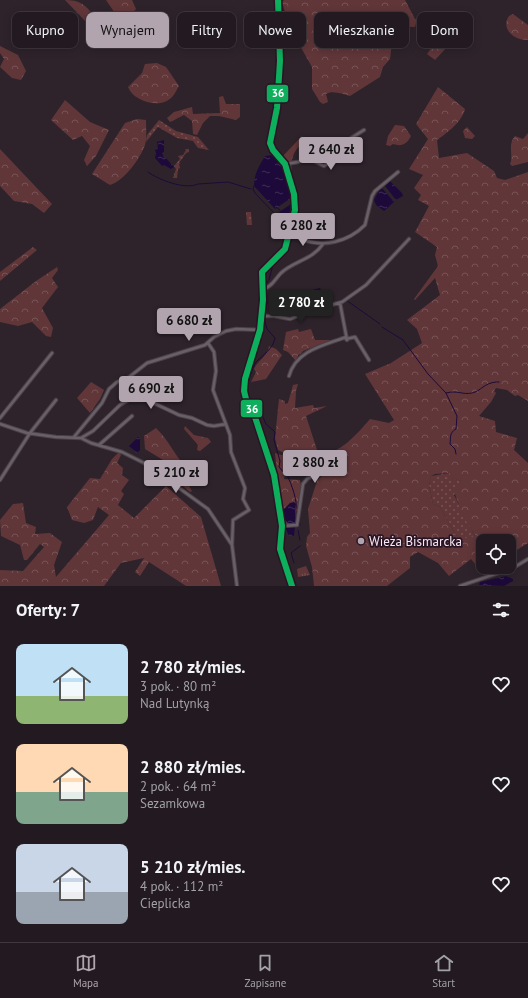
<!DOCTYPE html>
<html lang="pl">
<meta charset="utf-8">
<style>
:root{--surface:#221a20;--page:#2a2329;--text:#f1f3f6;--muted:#a2a1a5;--line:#3f383e;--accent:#b1a4ae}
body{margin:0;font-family:"PT Sans",sans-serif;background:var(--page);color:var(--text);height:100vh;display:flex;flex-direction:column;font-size:15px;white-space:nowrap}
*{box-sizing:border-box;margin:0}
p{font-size:13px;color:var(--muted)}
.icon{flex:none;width:22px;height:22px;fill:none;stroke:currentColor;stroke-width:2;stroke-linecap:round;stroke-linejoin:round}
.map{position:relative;height:586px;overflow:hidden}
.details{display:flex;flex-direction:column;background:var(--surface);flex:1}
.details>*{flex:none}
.banner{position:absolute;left:12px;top:12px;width:504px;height:36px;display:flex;gap:8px}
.buttons{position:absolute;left:476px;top:534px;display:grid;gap:8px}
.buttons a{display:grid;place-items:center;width:40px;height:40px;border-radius:8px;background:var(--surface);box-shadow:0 2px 10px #0003,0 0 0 1px var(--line);font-size:20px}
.price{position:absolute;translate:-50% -34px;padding:0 9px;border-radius:4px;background:var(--accent);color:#111;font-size:13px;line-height:26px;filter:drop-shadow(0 1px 2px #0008)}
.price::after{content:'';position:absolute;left:50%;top:24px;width:12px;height:9px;margin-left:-6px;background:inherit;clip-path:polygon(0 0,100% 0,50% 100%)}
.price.current{background:#222;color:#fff}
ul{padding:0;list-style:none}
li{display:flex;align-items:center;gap:12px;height:100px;padding:0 16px}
li span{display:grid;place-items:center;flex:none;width:112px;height:80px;border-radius:8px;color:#555}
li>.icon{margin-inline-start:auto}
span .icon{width:48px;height:48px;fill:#fffc;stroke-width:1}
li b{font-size:17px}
h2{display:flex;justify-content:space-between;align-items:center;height:48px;padding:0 16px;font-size:17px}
.chip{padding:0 14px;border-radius:8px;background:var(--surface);box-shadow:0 2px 10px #0003,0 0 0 1px var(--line);font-size:14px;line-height:36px}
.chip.current{background:var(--accent);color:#111}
.tabs{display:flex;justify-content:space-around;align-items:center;height:56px;border-top:1px solid var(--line);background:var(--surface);font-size:11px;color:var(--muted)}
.tabs a{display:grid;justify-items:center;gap:2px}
.tabs .current{color:var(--accent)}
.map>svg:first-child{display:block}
.grass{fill:url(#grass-dots)}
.forest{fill:url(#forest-crowns);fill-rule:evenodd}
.park{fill:url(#park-tufts)}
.water{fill:url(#water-ripples)}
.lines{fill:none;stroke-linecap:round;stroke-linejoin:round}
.stream{stroke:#1d0a3a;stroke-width:1}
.minor-casing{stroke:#4b4149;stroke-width:4.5}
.minor{stroke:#695f66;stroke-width:2.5}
.bus-1-casing{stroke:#291524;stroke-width:9}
.bus-1{stroke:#0daf5c;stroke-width:6}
.poi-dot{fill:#b1a4ae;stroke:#291524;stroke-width:1.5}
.labels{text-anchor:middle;stroke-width:3.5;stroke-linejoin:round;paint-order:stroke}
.poi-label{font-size:13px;fill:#f8eaf4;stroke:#291524;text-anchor:start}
.line-badge{stroke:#291524;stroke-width:1.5}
.badge-label{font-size:11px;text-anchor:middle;font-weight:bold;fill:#fff}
</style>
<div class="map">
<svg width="528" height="586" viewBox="0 0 528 586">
<defs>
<pattern id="grass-dots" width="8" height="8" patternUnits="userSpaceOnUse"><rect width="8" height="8" fill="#603639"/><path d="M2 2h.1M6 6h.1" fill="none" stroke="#785356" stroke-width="1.8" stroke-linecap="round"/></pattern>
<pattern id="forest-crowns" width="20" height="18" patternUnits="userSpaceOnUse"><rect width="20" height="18" fill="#603639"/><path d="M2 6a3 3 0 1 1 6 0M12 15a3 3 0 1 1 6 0" fill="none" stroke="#785356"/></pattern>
<pattern id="park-tufts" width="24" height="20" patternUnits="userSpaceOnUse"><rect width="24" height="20" fill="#603639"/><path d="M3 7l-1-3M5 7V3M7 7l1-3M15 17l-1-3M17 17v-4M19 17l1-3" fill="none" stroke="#785356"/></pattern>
<pattern id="water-ripples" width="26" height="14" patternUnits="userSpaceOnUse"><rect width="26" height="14" fill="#1d0a3a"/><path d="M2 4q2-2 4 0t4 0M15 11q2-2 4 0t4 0" fill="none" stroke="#3f2e57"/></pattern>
</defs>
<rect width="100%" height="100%" fill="#2e232b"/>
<path class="grass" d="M159,120L176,131L198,137L209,150L198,148L193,141L177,138L158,127L146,142L147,135Z
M185,149H189V152L186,153L179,163L181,164H179L180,168L178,169L177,178H173L176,169L174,166L180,159L178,156L183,155L186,150Z
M246,212H251L252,225H247Z
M450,473L451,478L463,481L454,495L475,536L459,540L440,507L433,504L429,485L431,476Z"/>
<path class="forest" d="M65,0C79,0 86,4 94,17L86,22Z
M106,0H132L136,9L128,18L119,19Z
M284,0H405L415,19H423L425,21L416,23L415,27L394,26L390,59L383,67L380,77L350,96C343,94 332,90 326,94L328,102L323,104L320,102L312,89V67L299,44L290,17L286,15L282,2Z
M513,14L528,25V40C515,41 500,29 509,16Z
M438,39L447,47L435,60L427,54Z
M0,46L18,55L26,71L21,80L12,78L0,67L4,59L0,53Z
M157,63L166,67L179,86C177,89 175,94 172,97C160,110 133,101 128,87L142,73L145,64Z
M438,87L465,109C462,122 447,133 437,140L439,158L467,153L494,171L497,178L505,180L528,172V401L518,395L515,396L507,390L496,388L494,391L496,393L491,402L479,416L495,421L496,432L517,438L514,450L528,463V543L509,555V541H483V562L476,565L471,559L449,576L438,563L418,552L410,557V568L387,586H314L312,567L306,546L307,537L310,533L308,509L317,481L325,472L278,450L275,438L279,399L285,401V404L288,403L293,385L298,384L296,391L295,408L313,405L314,408L327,406L306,416L319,456C342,452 355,436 370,419L389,423L394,420L365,374L391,363L422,343L417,329L407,320L440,295L435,278L415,300L414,299L438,266L435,255L437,247L415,232L429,206L418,200L421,195L414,188L423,175L409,169L428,139L416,124ZM450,473V478L462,481L457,489H453L464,518L475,535L459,540L440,507L433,504L429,485L431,476L435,474Z
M223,96L226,104H240V117L236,120L219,116H210L203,123L197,135L193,134L192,121L184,115L170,122L167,118L174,112L192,107L193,114L220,113L219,97Z
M65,100L90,122L109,130L96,156L87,166L84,160L90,146L82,136L73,140L51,120Z
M137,119L146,120C146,128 147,138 145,145C140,159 124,181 110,185L92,174L125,123Z
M395,125L404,126L411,136C407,144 402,147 393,144L390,146L386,145L388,136Z
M467,127L475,136L472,139L465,138L463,131Z
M528,133V162L512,166L510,164C514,156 507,145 515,136L523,139Z
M302,136L303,142C293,152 290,159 292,174L290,175L282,157Z
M0,149L52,204L44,213L32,204L14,201L0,186Z
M33,247L37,250L0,281V272Z
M57,267L58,270L52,278L58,287L42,308L53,328L51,337L46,336L32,322L18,326L0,322V309L36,281Z
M298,329L299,332L311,329L315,340H331L303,351L301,354L298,355L296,361L288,352L283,350L286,332Z
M269,346L276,349L282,355L266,379L251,382L256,372L254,369C258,360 268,356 269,346Z
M91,382L104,390L100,399L90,413L77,398Z
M185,426L194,435L208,438L211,442L200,451L197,450L198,445L184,429Z
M156,428C169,440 174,455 186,467L192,460L194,462L183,476L192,491L190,492L176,480L181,471L145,449L144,436Z
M119,452L121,455L117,463L123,468L122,475L129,480L121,491L124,494L118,505L134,518L166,486L201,517L221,586H186L149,562L140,576L135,572L144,558L121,563L104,586H0V570L23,571L44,547L40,544L27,560H24L20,545L1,536L0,520L13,504L23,503L26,523L36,527L35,534L50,533L62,542L54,565L56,577L109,515L98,507L93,520L84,523L72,520L67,507L90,478L100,479L112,459Z
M275,453L284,456L286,469L284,479L300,480L301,485L295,524H282Z"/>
<path class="park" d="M306,566L310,575L298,577L297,569Z"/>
<path class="water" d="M164,140V152L162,153L164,158H166L174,167L171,169L164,165L162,166L155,158L156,153L155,150L158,149L157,142Z
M273,155C286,165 288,183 291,198L275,209L254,186C254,174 259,166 265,156Z
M390,181L402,193L403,196L396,200L385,186Z
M380,189H383L394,202L384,211L376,205L374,200Z
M291,204L287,227L279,212Z
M320,288L325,300L323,303L317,304L313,300L312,290Z
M138,437L140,438V450L137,453L129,446Z
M294,502L296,504C294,511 297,516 295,523H288L284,519L283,510L290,503Z
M287,526L295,527L294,536H289L285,527Z
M506,576L513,579V581L504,586L479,585L480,582Z"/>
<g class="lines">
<path class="stream" d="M269,152L278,158
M282,162L285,170
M148,172C159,180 185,190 198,184L228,182L251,189
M254,186L253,189L255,193L275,214L288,233
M277,208L280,210
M287,231L293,211L290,184
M263,267L282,250L287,236
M269,280L273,265C282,256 292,251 291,236
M265,287L268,281
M346,300L380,324
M336,302L342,300
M264,315L267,303L265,290
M382,327L403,340L428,374L446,393C458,390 462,395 472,393C481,391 484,383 496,382
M497,382H499
M247,390C246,386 253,366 256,362C263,355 273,349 275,338L267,329L264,317
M247,391L249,398L262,406V412
M446,393L457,416L456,429C449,433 451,437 450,444L455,449L456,454
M262,415L266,424L275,432L274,440L280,461L279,467L286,475
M288,477C291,483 298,502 296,509
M297,511V513
M299,520L300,525
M298,530L300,540
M294,563L291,553L300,546"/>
<g class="minor-casing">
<path id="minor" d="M278,0L280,61L277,108L270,143L273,150L285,164L294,194L295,210L285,249L262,272L263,300L260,330L245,379L244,391L246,399L253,411L274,475L282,526L280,549L292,586
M285,164L298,162L308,158L324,166L334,159L348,140L364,130
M290,233C294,234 297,237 301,239C323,248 348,242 365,225L372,196L375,191L398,172
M263,289C271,288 276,278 281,273C294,261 312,260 323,244
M340,303L347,340
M262,316H274L290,319L313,310L342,302L366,285L409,239
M346,339L355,337L369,360
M208,343L214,352L216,371L213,390L230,435L231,452L245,488L243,499L249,510L233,520L232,545
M289,376C296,350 325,345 346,337
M0,418L52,353
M0,424L27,433L56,437L81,438L91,443L122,452L170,476L179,488L208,509L232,545L237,586
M74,437L102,403L109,389L117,382L128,378L147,363L205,345L214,337L226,331L236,329L260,330
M81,438L93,431L120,405L135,396L141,397L179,415L192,418L207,425L214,426L226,424
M99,445L132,416
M0,480L30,433L56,400
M282,526L297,525L303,484L307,479L320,472
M460,586L513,568L528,559"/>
</g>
<use href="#minor" class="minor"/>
<g class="bus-1-casing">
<path id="bus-1" d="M278,0L280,61L277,108L270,143L273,150L285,164L294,194L295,210L285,249L262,272L263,300L260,330L245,379L244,391L246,399L253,411L274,475L282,526L280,549L292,586"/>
</g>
<use href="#bus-1" class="bus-1"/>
</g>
<circle class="poi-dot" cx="361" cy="541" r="4"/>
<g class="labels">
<g class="poi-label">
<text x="369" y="546">Wieża Bismarcka</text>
</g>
</g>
<g class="line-badge">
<rect x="266" y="84" width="23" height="19" rx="4" fill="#0daf5c"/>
<rect x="240" y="399" width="23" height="19" rx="4" fill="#0daf5c"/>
</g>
<g class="badge-label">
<text x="278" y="97">36</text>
<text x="252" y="413">36</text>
</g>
</svg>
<div class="buttons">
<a><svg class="icon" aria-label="locate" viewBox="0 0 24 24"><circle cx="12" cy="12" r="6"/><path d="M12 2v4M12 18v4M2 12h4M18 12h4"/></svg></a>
</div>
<b class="price" style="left:331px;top:171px">2 640 zł</b>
<b class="price" style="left:303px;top:247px">6 280 zł</b>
<b class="price current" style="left:301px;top:324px">2 780 zł</b>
<b class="price" style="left:189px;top:342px">6 680 zł</b>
<b class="price" style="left:151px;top:410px">6 690 zł</b>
<b class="price" style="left:315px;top:484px">2 880 zł</b>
<b class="price" style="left:176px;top:494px">5 210 zł</b>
<div class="banner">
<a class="chip">Kupno</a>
<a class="chip current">Wynajem</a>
<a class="chip">Filtry</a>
<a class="chip">Nowe</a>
<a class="chip">Mieszkanie</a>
<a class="chip">Dom</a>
</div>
</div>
<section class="details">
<h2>Oferty: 7<svg class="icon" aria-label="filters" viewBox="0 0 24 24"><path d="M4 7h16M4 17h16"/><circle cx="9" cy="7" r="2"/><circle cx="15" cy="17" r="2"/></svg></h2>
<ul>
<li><span style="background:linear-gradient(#bfe0f5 65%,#8fb573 0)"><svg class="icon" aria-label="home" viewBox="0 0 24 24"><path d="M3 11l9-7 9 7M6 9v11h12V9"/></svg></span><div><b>2 780 zł/mies.</b><p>3 pok. · 80 m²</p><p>Nad Lutynką</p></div><svg class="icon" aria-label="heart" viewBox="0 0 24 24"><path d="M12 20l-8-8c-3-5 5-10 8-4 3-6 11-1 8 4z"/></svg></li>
<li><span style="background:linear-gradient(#ffd9b3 60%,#7fa58c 0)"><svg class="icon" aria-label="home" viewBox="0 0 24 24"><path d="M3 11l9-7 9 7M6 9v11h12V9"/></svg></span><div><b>2 880 zł/mies.</b><p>2 pok. · 64 m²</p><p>Sezamkowa</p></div><svg class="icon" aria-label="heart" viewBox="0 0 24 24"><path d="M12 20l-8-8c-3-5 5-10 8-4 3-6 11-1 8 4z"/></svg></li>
<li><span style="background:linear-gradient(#c9d6e8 60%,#9aa5b1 0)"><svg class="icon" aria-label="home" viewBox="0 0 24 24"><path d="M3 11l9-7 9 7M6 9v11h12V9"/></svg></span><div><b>5 210 zł/mies.</b><p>4 pok. · 112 m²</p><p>Cieplicka</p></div><svg class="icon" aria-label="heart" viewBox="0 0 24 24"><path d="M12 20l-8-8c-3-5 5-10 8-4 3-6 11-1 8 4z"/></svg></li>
</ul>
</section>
<nav class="tabs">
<a class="current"><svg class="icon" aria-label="map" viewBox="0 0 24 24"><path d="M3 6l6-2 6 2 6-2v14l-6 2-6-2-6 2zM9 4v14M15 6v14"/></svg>Mapa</a>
<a><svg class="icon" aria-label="saved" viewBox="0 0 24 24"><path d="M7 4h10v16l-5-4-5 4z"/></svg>Zapisane</a>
<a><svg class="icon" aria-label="home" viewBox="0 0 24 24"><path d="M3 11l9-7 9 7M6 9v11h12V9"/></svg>Start</a>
</nav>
